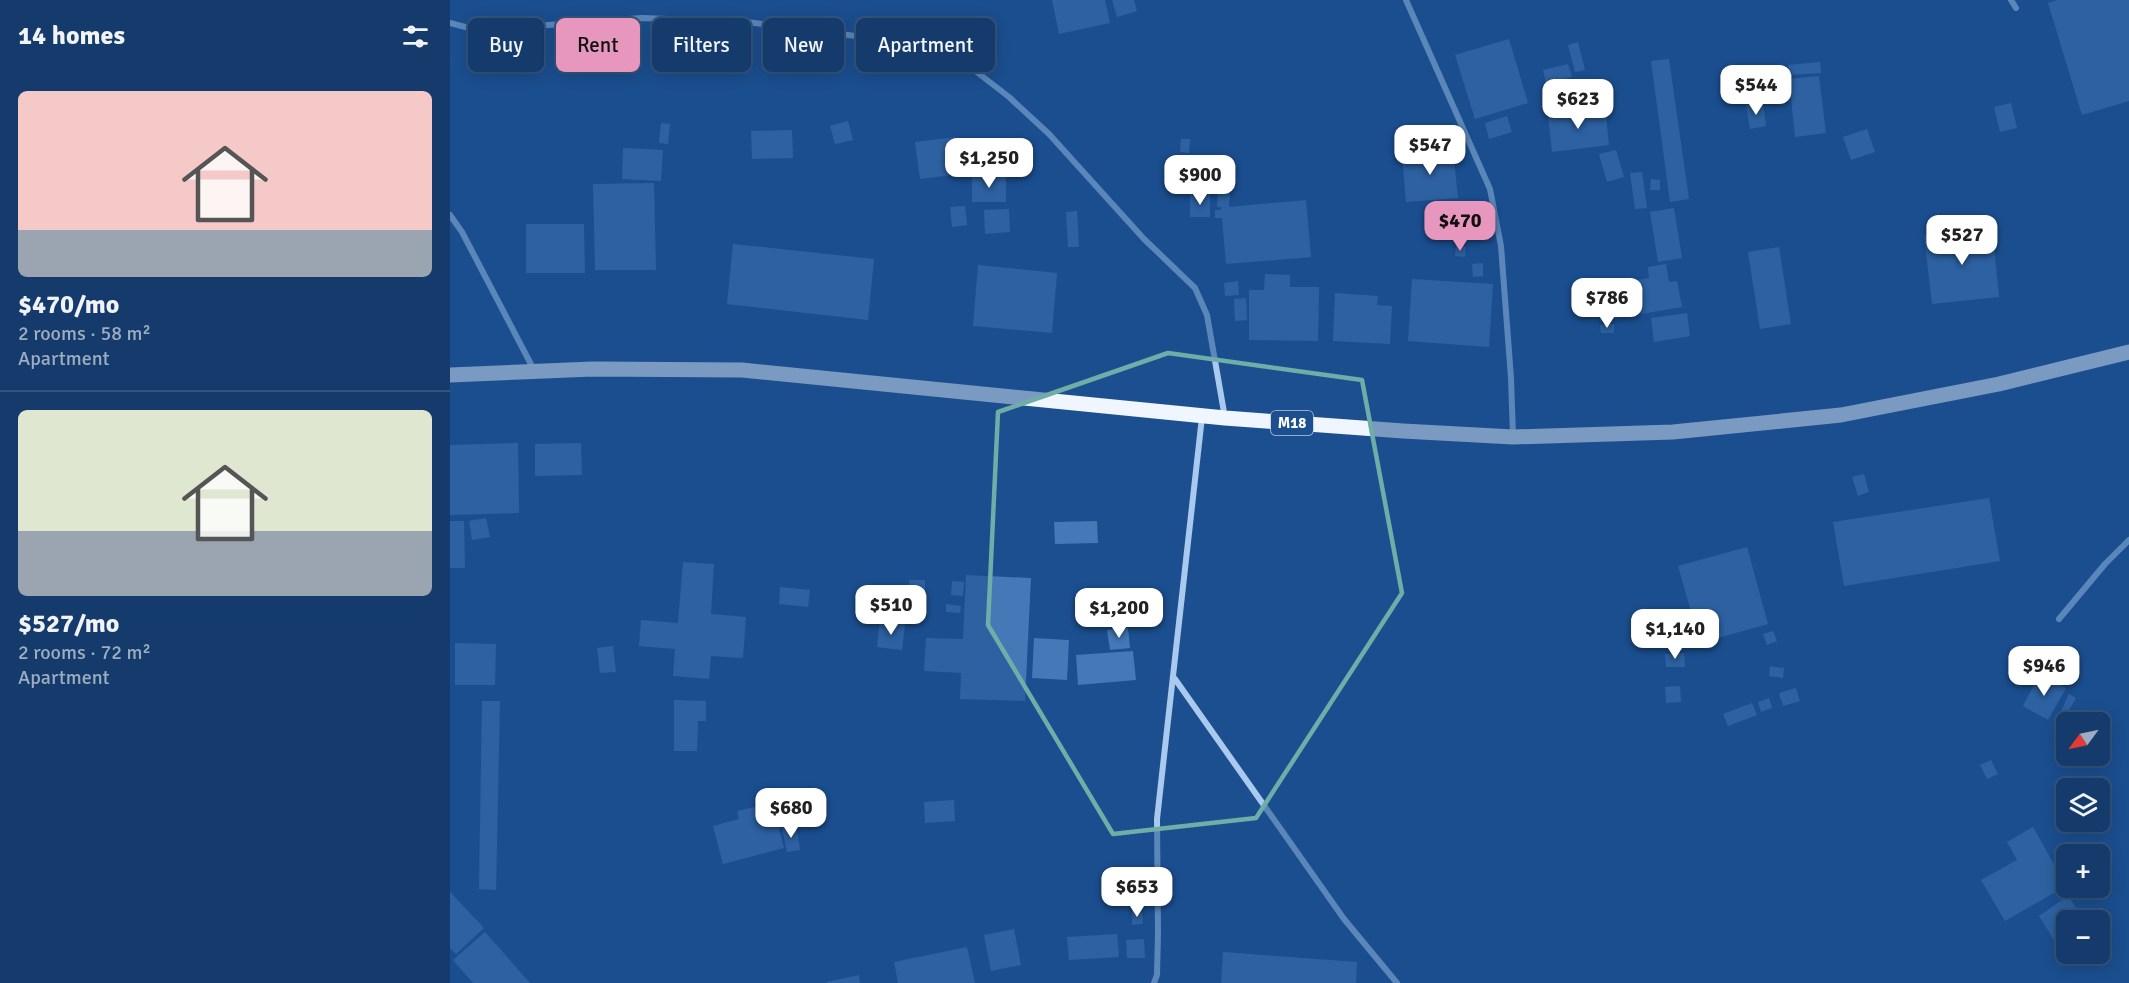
<!DOCTYPE html>
<meta charset="utf-8">
<style>
:root{--surface:#143b6b;--page:#214673;--text:#f1f3f6;--muted:#9dadc1;--line:#33557e;--accent:#e797bd}
body{margin:0;font-family:Signika,sans-serif;background:var(--page);color:var(--text);height:100vh;display:flex;flex-direction:column;font-size:22px;white-space:nowrap}
*{box-sizing:border-box;margin:0}
p{font-size:20px;color:var(--muted)}
.icon{flex:none;width:33px;height:33px;fill:none;stroke:currentColor;stroke-width:2;stroke-linecap:round;stroke-linejoin:round}
.map{position:relative;flex:1;overflow:hidden}
.drawer{display:flex;flex-direction:column;background:var(--surface);width:450px}
.drawer>*{flex:none}
.top-card{position:absolute;left:18px;top:18px;width:570px;height:54px;display:flex;gap:12px}
.needle{width:39px;rotate:237deg}
.tools{position:absolute;left:1606px;top:712px;display:grid;gap:12px}
.tools a{display:grid;place-items:center;width:54px;height:54px;border-radius:9px;background:var(--surface);box-shadow:0 3px 15px #0003,0 0 0 2px var(--line);font-size:30px}
.price{position:absolute;translate:-50% -51px;padding:0 14px;border-radius:12px;background:#fff;color:#222;font-size:20px;line-height:39px;filter:drop-shadow(0 2px 3px #0008)}
.price::after{content:'';position:absolute;left:50%;top:36px;width:18px;height:14px;margin-left:-9px;background:inherit;clip-path:polygon(0 0,100% 0,50% 100%)}
.price.selected{background:var(--accent);color:#111}
ul{padding:0;list-style:none}
li{display:grid;align-content:center;gap:12px;height:318px;padding:0 18px}
li+li{border-top:2px solid var(--line)}
li span{display:grid;place-items:center;height:186px;border-radius:9px;color:#555}
li>.icon{margin-inline-start:auto}
span .icon{width:108px;height:108px;fill:#fffc;stroke-width:1}
li b{font-size:26px}
h2{display:flex;justify-content:space-between;align-items:center;height:72px;padding:0 18px;font-size:26px}
.pill{padding:0 21px;border-radius:9px;background:var(--surface);box-shadow:0 3px 15px #0003,0 0 0 2px var(--line);font-size:21px;line-height:54px}
.pill.selected{background:var(--accent);color:#111}
main{display:flex;flex:1;min-height:0}
.map>svg:first-child{display:block}
.building{fill:#4478b7}
.lines{fill:none;stroke-linecap:round;stroke-linejoin:round}
.minor{stroke:#a9c9ee;stroke-width:6}
.primary{stroke:#f0f6ff;stroke-width:15}
.marked{fill:none;stroke:#6fada8;stroke-width:4.5;stroke-linejoin:round}
.labels{text-anchor:middle;stroke-width:5;stroke-linejoin:round;paint-order:stroke}
.shield{fill:#1b4f8f;stroke:#bbcadd;stroke-width:1.5}
.shield-label{font-size:15px;font-weight:bold;fill:#fff}
</style>
<main>
<section class="drawer">
<h2>14 homes<svg class="icon" aria-label="filters" viewBox="0 0 24 24"><path d="M4 7h16M4 17h16"/><circle cx="9" cy="7" r="2"/><circle cx="15" cy="17" r="2"/></svg></h2>
<ul>
<li><span style="background:linear-gradient(#f6c9c9 75%,#9aa5b1 0)"><svg class="icon" aria-label="home" viewBox="0 0 24 24"><path d="M3 11l9-7 9 7M6 9v11h12V9"/></svg></span><div><b>$470/mo</b><p>2 rooms · 58 m²</p><p>Apartment</p></div></li>
<li><span style="background:linear-gradient(#dfe7d0 65%,#9aa5b1 0)"><svg class="icon" aria-label="home" viewBox="0 0 24 24"><path d="M3 11l9-7 9 7M6 9v11h12V9"/></svg></span><div><b>$527/mo</b><p>2 rooms · 72 m²</p><p>Apartment</p></div></li>
</ul>
</section>
<div class="map">
<svg width="1679" height="983" viewBox="0 0 1679 983">
<rect width="100%" height="100%" fill="#1b4f8f"/>
<path class="building" d="M602,0H655L660,23L609,34Z
M662,0H684L687,11L667,17Z
M1607,0H1679V101L1632,115L1598,3Z
M1059,39L1078,103L1025,119L1005,55Z
M1128,42L1135,70L1125,72L1118,45Z
M1219,59L1239,199L1220,202L1201,61Z
M1370,62L1371,73L1339,75L1338,65Z
M1118,64L1122,77L1096,83L1093,70Z
M1369,76L1376,133L1345,137L1339,79Z
M1313,103L1316,126L1300,129L1296,105Z
M1561,103L1567,128L1550,132L1544,107Z
M1155,107L1159,145L1102,152L1098,114Z
M1057,116L1062,132L1039,139L1035,123Z
M398,121L403,140L385,144L380,126Z
M211,123L220,124L218,144L209,143Z
M1417,129L1425,152L1401,160L1393,137Z
M342,130L343,158L302,159L301,131Z
M505,137L510,174L470,179L465,142Z
M731,139H740L739,153L730,152Z
M173,148L213,150L211,181L172,179Z
M1003,150L1008,198L956,202L952,154Z
M1166,150L1174,177L1157,182L1149,154Z
M535,159L536,170L521,171L520,160Z
M740,172L756,173L755,188L738,187Z
M1192,172L1197,208L1185,209L1180,173Z
M522,176H556V202H522Z
M1201,179L1210,180V190H1200Z
M204,183L206,270H145L143,184Z
M768,193H780L779,207L856,200L861,257L776,264L772,218H765V210H771V207H767Z
M740,194H760V217H740Z
M515,206L517,225L502,227L500,207Z
M1224,208L1232,258L1208,262L1200,212Z
M559,209L560,232L535,234L534,210Z
M627,211L629,247H618L616,212Z
M76,224H134L135,273H76Z
M1542,228L1549,297L1482,304L1474,235Z
M283,244L424,259L418,320L277,304Z
M1006,246L1016,247L1015,257L1005,256Z
M1329,247L1341,324L1310,329L1298,252Z
M1033,263V276L1023,277L1022,264Z
M1216,264L1219,282L1227,281L1232,307L1150,321L1144,287L1199,278L1198,267Z
M528,265L607,273L602,333L523,326Z
M815,274L840,275V287H869L868,341L799,340V290H814Z
M962,279L1043,284L1039,347L958,341Z
M788,281L789,295L775,296L774,283Z
M885,293L928,296L927,305L942,306L940,344L883,341Z
M796,298L797,320L785,321L784,299Z
M1237,313L1240,336L1204,342L1201,318Z
M1164,324V333H1151L1150,325Z
M68,443L69,513L0,515V445Z
M131,443L132,475L85,476V444Z
M1414,474L1419,492L1408,496L1402,477Z
M1539,498L1550,561L1394,586L1383,522Z
M36,518L40,537L22,540L19,521Z
M0,521H14L15,568H0Z
M647,521L648,543L605,544L604,522Z
M1297,547L1318,624L1250,643L1228,566Z
M233,562L264,564L261,614L296,617L293,658L261,656L259,679L223,676L225,649L189,646L191,620L228,623Z
M516,575L581,578L575,701L510,699L511,673L474,671L476,638L513,639Z
M459,580H475V597H459Z
M502,581L514,582L513,596L501,595Z
M330,587L360,590L358,607L329,604Z
M496,604L511,606L510,613L496,612Z
M430,621L455,624L452,650L427,647Z
M678,628L680,648L660,650L657,630Z
M1323,631L1327,641L1317,645L1313,634Z
M584,638L619,640L617,680L582,678Z
M5,643L46,644L45,685H5Z
M163,646L166,672L150,673L147,648Z
M683,651L686,680L628,685L626,655Z
M1234,653L1235,667H1216L1215,654Z
M1320,666L1334,668L1333,678L1319,676Z
M1590,673L1616,688L1598,720L1573,706Z
M1230,686L1231,702L1216,703L1215,687Z
M1346,688L1350,701L1333,706L1329,693Z
M1619,694L1626,698L1617,714L1611,711Z
M1319,698L1322,708L1311,712L1308,702Z
M224,700L256,701V721H248L247,751H224Z
M32,701H50L46,890L29,889Z
M1302,703L1307,715L1278,726L1273,714Z
M1541,760L1548,774L1537,779L1530,765Z
M504,800L505,821L475,823L474,802Z
M305,807L306,814L324,809L334,848L273,864L263,826L289,819L287,811Z
M346,826L350,850L337,852L332,828Z
M1583,827L1616,886L1555,921L1531,880L1567,860L1557,842Z
M0,892L34,928L6,954L0,948Z
M1618,896L1635,921H1617V938L1607,945L1589,916Z
M682,911H692L693,924L682,925Z
M564,929L571,965L541,971L534,935Z
M35,932L80,983H23L3,960Z
M667,934L669,957L619,960L617,937Z
M694,939L695,958H677L676,940Z
M517,947L525,983H448L444,962Z
M773,952L907,962L906,983H771Z
M409,975L410,983H377V982Z"/>
<g class="lines">
<path class="minor" d="M956,0L1040,189L1051,246L1061,378L1063,436
M1561,0L1566,8
M0,23L15,27L57,28L192,18L297,22L461,43L519,66L559,97L599,134L694,239L745,288L757,315L775,418
M0,215L12,232L84,370
M1609,619L1655,564L1679,540
M725,679L894,919L947,983
M704,983L707,975L708,933L707,819L752,417"/>
<path class="primary" d="M0,375L143,369L292,370L775,418L953,431L1063,437L1223,432L1391,415L1549,384L1679,352"/>
</g>
<path d="M0 0H1679V983H0ZM718,353L912,380L952,593L806,818L663,834L538,625L548,412Z" fill="#1b4f8f" fill-opacity=".55" fill-rule="evenodd"/>
<path class="marked" d="M718,353L912,380L952,593L806,818L663,834L538,625L548,412Z"/>
<g class="labels">
<rect class="shield" x="821" y="411" width="42" height="24" rx="4.5"/>
<g class="shield-label">
<text x="842" y="428">M18</text>
</g>
</g>
</svg>
<div class="tools">
<a><svg class="needle" viewBox="-14 -14 28 28"><path d="M0-13l5 13h-10z" fill="#e53935"/><path d="M0 13l5-13h-10z" fill="#9dadc1"/></svg></a>
<a><svg class="icon" aria-label="layers" viewBox="0 0 24 24"><path d="M12 4l9 5-9 5-9-5zM3 14l9 5 9-5"/></svg></a>
<a>+</a>
<a>−</a>
</div>
<b class="price" style="left:1306px;top:116px">$544</b>
<b class="price" style="left:1128px;top:130px">$623</b>
<b class="price" style="left:980px;top:176px">$547</b>
<b class="price" style="left:539px;top:189px">$1,250</b>
<b class="price" style="left:750px;top:206px">$900</b>
<b class="price selected" style="left:1010px;top:252px">$470</b>
<b class="price" style="left:1512px;top:266px">$527</b>
<b class="price" style="left:1157px;top:329px">$786</b>
<b class="price" style="left:441px;top:636px">$510</b>
<b class="price" style="left:669px;top:639px">$1,200</b>
<b class="price" style="left:1225px;top:660px">$1,140</b>
<b class="price" style="left:1594px;top:697px">$946</b>
<b class="price" style="left:341px;top:839px">$680</b>
<b class="price" style="left:687px;top:918px">$653</b>
<div class="top-card">
<a class="pill">Buy</a>
<a class="pill selected">Rent</a>
<a class="pill">Filters</a>
<a class="pill">New</a>
<a class="pill">Apartment</a>
</div>
</div>
</main>
